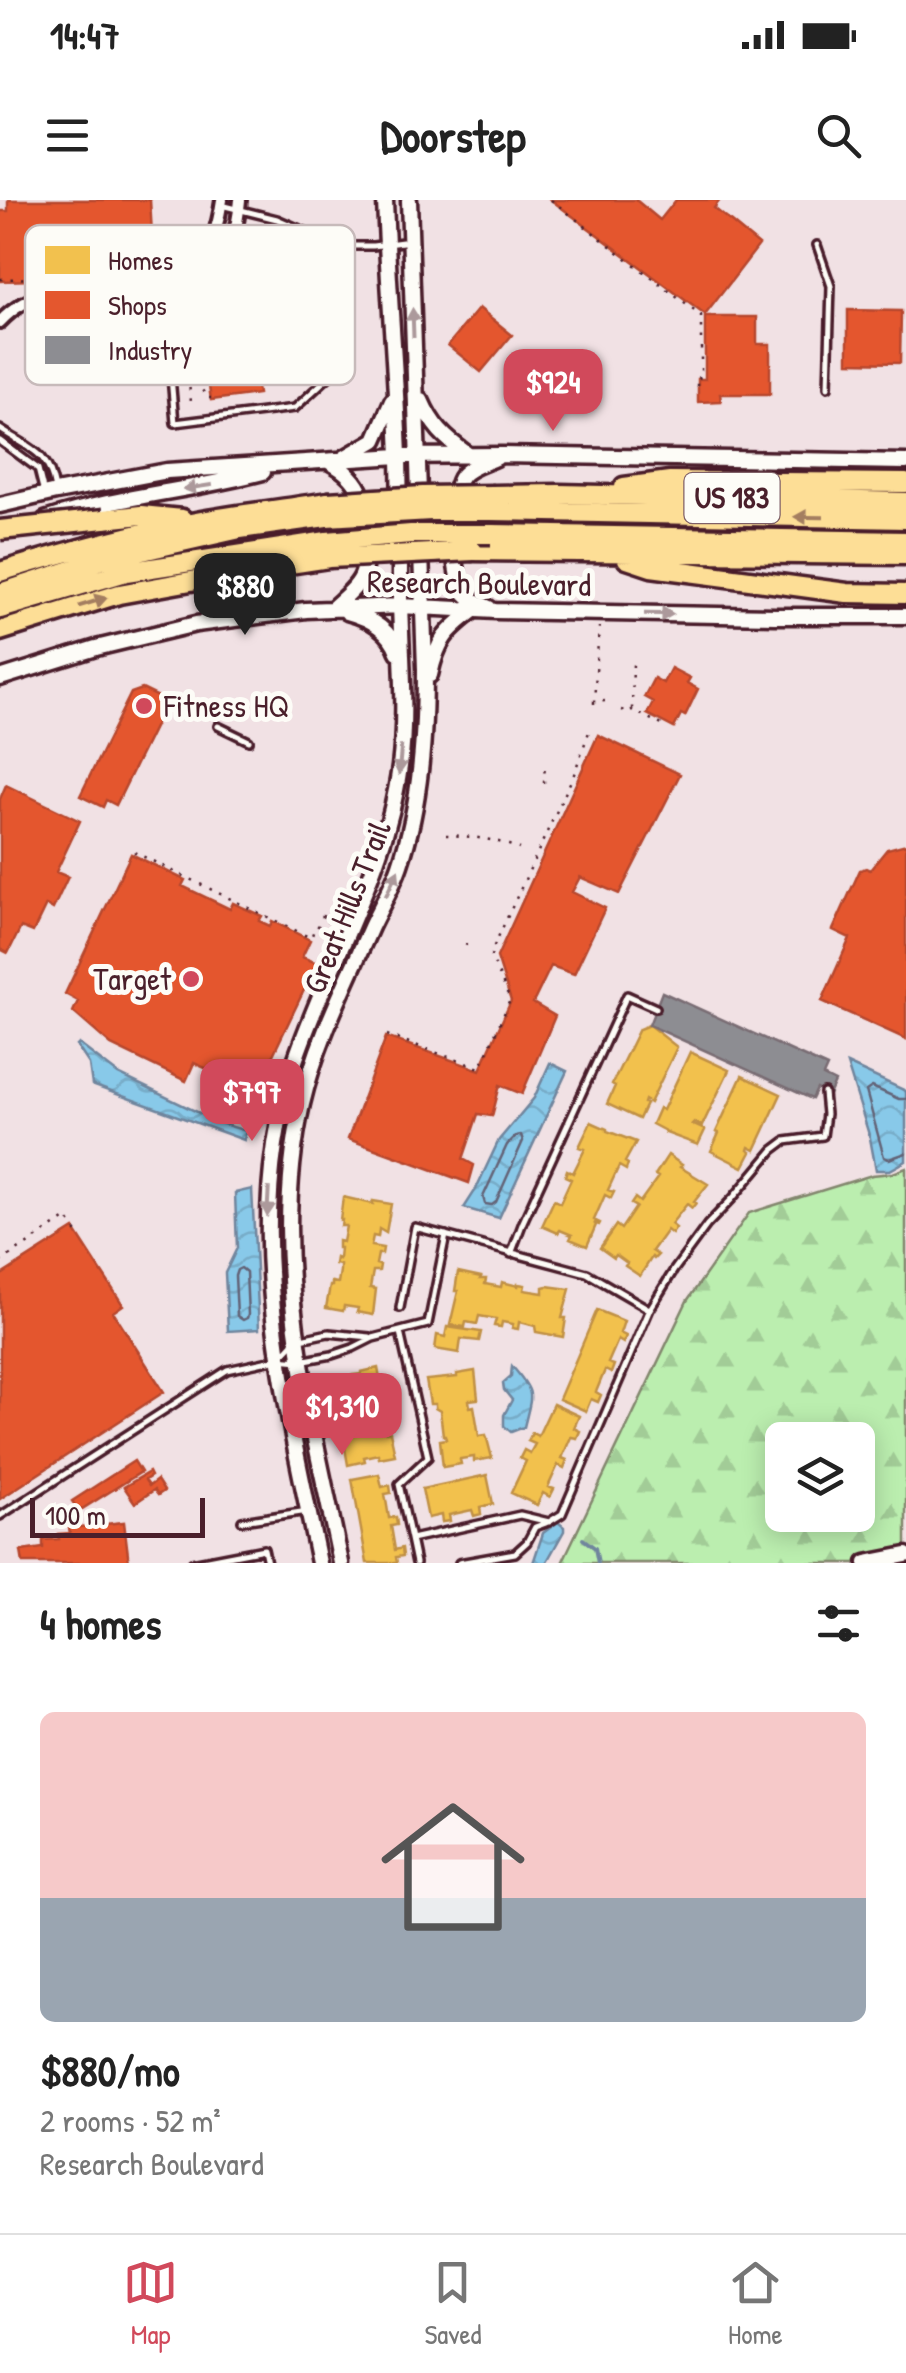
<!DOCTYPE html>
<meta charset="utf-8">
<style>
:root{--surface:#fff;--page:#f2f2f2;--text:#222;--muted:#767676;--line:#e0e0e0;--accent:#d1495b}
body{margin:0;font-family:"Patrick Hand",sans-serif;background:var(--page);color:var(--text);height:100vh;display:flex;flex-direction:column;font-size:38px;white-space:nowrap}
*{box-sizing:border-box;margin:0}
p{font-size:32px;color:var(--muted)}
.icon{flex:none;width:55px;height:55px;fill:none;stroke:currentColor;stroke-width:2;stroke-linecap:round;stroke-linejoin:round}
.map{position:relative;height:1363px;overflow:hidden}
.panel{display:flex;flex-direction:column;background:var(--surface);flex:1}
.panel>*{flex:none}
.buttons{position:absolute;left:765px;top:1222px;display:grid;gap:20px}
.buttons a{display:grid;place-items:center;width:110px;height:110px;border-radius:15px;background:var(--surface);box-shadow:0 5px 25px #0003;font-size:50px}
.scale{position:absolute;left:30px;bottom:25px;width:175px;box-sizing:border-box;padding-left:10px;border:5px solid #4a1f2b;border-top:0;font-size:28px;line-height:35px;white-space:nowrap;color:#4a1f2b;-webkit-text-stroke:8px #fdfcf7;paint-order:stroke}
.price{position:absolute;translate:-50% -85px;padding:0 22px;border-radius:20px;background:var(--accent);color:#fff;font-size:32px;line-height:65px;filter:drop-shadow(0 2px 5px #0008)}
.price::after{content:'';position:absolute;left:50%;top:60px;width:30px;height:22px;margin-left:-15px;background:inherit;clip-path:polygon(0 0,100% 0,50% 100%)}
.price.current{background:#222;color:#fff}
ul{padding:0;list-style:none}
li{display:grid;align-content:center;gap:20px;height:530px;padding:0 40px}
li+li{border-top:2px solid var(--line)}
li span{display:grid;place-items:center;height:310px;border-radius:15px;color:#555}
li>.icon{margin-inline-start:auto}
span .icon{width:180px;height:180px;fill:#fffc;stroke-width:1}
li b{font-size:42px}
h2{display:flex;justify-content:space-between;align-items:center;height:120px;padding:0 40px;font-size:42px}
.status{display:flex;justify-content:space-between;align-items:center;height:70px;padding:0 50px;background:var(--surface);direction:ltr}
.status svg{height:28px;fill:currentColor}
header{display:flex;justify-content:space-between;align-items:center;height:130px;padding:0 40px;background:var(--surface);font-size:45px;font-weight:800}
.menu{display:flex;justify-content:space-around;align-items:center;height:140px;border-top:2px solid var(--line);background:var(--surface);font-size:28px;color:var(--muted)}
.menu a{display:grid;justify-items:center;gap:5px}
.menu .current{color:var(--accent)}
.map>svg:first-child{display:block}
.forest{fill:url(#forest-firs);stroke:#82866d;stroke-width:2.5;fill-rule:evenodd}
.water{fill:url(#water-waves);stroke:#6f859d;stroke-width:2.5}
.homes{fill:#f2c14e;stroke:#c09044;stroke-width:2.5}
.shops{fill:#e4572e;stroke:#b6462d;stroke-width:2.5}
.industry{fill:#8d8d92;stroke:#796c73;stroke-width:2.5}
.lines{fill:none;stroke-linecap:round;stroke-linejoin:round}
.shore{stroke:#636377;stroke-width:2.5}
.stream{stroke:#6f859d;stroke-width:4}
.lane-casing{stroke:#4a1f2b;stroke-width:12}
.street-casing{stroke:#4a1f2b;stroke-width:18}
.secondary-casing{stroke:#4a1f2b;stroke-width:21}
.highway-casing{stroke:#4a1f2b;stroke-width:25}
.path{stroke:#4a1f2b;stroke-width:2.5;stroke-dasharray:2.5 8;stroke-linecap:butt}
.lane{stroke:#fdfcf7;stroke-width:5}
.street{stroke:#fdfcf7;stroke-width:10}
.secondary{stroke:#fdfcf7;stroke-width:14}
.highway{stroke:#fdde96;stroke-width:18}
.highway-bridge-casing{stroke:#4a1f2b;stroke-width:25;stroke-linecap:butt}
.highway-bridge{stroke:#fdde96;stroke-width:18}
.oneway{fill:#ac999b}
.oneway2{fill:#a47e60}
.poi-dot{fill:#d1495b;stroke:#fdfcf7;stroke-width:4}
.labels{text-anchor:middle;stroke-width:10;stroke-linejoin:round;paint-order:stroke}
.shield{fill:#fdfcf7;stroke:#806168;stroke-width:2.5}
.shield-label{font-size:30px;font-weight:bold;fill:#4a1f2b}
.street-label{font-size:32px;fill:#4a1f2b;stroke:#fdfcf7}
.poi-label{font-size:32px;fill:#4a1f2b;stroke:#fdfcf7;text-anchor:start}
.key{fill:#fdfcf7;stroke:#c7baba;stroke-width:2.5}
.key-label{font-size:28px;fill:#4a1f2b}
</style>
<div class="status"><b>14:47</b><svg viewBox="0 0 49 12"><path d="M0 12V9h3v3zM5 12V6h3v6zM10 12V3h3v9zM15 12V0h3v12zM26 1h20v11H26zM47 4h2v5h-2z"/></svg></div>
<header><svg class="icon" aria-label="menu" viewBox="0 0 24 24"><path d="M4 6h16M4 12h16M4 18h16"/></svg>Doorstep<svg class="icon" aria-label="search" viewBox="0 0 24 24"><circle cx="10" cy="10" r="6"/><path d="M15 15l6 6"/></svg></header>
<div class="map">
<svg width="906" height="1363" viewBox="0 0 906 1363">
<defs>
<pattern id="forest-firs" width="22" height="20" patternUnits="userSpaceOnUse" patternTransform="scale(2.5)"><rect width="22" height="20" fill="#bbeeaf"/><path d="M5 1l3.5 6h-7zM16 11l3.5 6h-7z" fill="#a2cc97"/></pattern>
<pattern id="water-waves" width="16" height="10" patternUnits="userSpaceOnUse" patternTransform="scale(2.5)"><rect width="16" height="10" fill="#88c9e9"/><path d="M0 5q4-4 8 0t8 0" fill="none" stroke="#77acc8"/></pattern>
</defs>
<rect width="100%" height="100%" fill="#f1e1e4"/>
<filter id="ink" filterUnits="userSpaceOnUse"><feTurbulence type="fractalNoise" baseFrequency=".01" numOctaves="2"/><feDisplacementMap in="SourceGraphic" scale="20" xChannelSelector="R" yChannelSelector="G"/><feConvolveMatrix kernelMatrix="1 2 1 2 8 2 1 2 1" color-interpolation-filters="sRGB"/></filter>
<g filter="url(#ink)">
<path class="forest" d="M906,968V1363H562L687,1101L749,1013L872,975L893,973ZM782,1240H858V1315H782Z"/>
<path class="water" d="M79,844L118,874L220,923L246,931L244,940L92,885L89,864L77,846Z
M550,863L567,871L499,1018L464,1008L475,991L499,940L534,898Z
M847,864L906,891V961L890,970H876L870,938Z
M252,989L259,1129L228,1131L225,1073L237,1048L235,993Z
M512,1166C536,1194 532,1193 524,1227L511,1232L504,1226V1215L512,1200L504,1190L503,1183L511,1176Z
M558,1322L564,1327V1331L546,1363H533L543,1333Z"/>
<path class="homes" d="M649,825L677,847L650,903L645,900L644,903L646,904L639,919L607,904L615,886L612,884L639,829Z
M690,852L729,870L702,926L694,922L692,924L705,930L698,945L666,933L667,932L652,924L659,908L663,910Z
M742,876L781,894L755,950L749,947L748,950L751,952L743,967L711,951L719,933L716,932Z
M591,922L607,929V931L636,942L625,962L628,964L626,970L619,966L608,990L614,992L611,998L605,995L594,1020L600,1023L599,1025L594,1023L596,1025L587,1046L570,1039L572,1035L560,1030L558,1033L542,1026L554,1000L560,1003L571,979L565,976L567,970L573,973L585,949L579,947Z
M668,955L682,965L680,967L708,984L694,1002L696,1003L692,1008L687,1004L671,1024L676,1028L672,1034L667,1030L652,1051L658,1055L654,1059L652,1057L640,1076L625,1066L627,1063L616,1055L614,1058L600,1048L616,1025L621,1029L636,1007L631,1004L635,998L640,1002L658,977L655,975Z
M343,997L373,1004V1001L391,1004L386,1033L379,1029L378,1037L373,1036L371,1046L383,1048L382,1054H378L376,1064L380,1065L379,1071H373L370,1088L376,1089L373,1115L357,1112L358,1108L344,1106L343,1111L326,1108L330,1086H332V1082L338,1083L340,1071V1065L335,1064L336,1058L339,1059L340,1048H338V1041L343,1042L346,1026H341L342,1020H340Z
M458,1072L481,1077L480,1079H486L485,1084L501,1087L502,1082L518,1086V1084L525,1085L524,1090L543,1093V1087L547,1086L570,1089L562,1118H566L563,1137L536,1132L535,1126L524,1123L519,1122L518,1129L512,1128L513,1124L502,1122L501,1127L494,1126L496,1119L479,1116L477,1124L466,1122L465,1127L450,1125L458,1091H455Z
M597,1110L624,1121L620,1133L626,1136L623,1143L618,1140L608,1163L614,1165L611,1173L605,1170L596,1192L601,1195L598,1202L591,1199L586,1211L559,1199Z
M447,1127L481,1132L479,1141L461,1139L459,1153L435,1149L437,1135L445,1137Z
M378,1168L383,1196L373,1198L374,1203L378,1202L384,1232H390L395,1255L379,1258L378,1254L364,1257L365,1261L348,1265L344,1242L345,1237L350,1236L344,1204L338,1205L335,1200L330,1178L361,1174V1172Z
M475,1171L478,1199L469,1200L470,1207L474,1206L479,1236L486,1235L492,1258L474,1261V1257L460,1259L461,1264L443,1267L440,1240L446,1239L445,1235H443L440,1211L435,1208V1204H430L426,1180L457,1177V1174Z
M553,1204L579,1216L574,1228L580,1231L577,1238L571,1237L562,1258L567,1260L564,1268L558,1265L548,1287L554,1289L550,1297L543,1293L537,1305L511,1293L526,1261L520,1258L524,1250L530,1253L535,1244L528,1241L532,1233L538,1236Z
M379,1274L382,1287L390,1285L391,1293L385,1294L389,1318L396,1317L397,1325L391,1326L395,1350L402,1348L403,1356L396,1357L397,1363H367L352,1279Z
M487,1275L493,1304L480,1307L481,1314L474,1316L472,1310L449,1315L450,1321L442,1322L441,1315L428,1318L422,1289Z"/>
<path class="shops" d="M8,0H150L154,69L88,72L76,65V43L50,45L36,80L0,81V11H8Z
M551,0H636L660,20L676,0H720L714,8L759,45L705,115Z
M479,108L512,135L481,172L448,145Z
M848,110L901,111L900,163L848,162Z
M705,117H757V144H770V194H720L721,201L698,202V179H705Z
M250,138L258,194L211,200L203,145Z
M671,468L690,478L687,483L698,489L685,516L681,514L674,528L647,514L653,502L644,497L654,478L663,483Z
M142,489L167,501L116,605L106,600L103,607L80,596L131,493Z
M598,535L680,574L619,694L580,677L572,692L605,708L574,774L551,766L533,803L555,816L522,894L500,885L492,916L478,914L463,959L474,965L469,983L348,939L386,837L480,870L511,801L497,757Z
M6,585L80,621L56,672L68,677L53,709L46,705L33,732L21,727L8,753L0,749V599Z
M906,644V839L822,801L850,738L833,730L860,670L866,668L870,670L887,649Z
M131,654L185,680L182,686L230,709L233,703L262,716L259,721L270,726L272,721L310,740L302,757L317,763L258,886L214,865L212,871L194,863L186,881L111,845L73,812L78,801L65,794Z
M74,1029L123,1105L113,1112L164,1192L0,1299V1076Z
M134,1261L141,1272L79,1311L72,1301Z
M149,1272L151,1276L145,1280L149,1286L157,1280L164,1291L158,1295L154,1290L135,1303L124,1287Z
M124,1322L129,1363H23L21,1351L43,1348V1340L59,1339L58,1334L70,1333L69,1328Z"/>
<path class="industry" d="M662,792L827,867L823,876L835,882L829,895L817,889L812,899L649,825Z"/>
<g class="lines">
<path class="shore" d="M906,899H899L872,887L866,891L884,957L889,959L906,953
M521,935L523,941L496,1002L492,1005L485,1004L483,997L507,945L516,936Z
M241,1068L246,1072L248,1115L247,1118L243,1120L237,1116L235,1076L237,1070Z"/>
<path class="stream" d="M583,1339L595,1348L598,1363"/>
<g class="lane-casing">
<path id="lane" d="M221,5L277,19L339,46H373L410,41
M817,45L831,86L828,187
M163,84L175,223L295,208L347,160L350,144L349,117L342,104L339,86L348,47
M0,229C30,249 48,250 55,289
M0,241L38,269L44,293
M218,526L249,541
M511,1054L523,1022L627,795L656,808
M400,1108L415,1027L587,1073L649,1109
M400,1132L428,1257L399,1284L411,1339L520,1315L549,1322L562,1314L650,1109L674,1070L707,1025L732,999L773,950L785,941L823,936L826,914L824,893
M283,1154L296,1140L329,1133L370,1137
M0,1316L227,1170L278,1159L300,1161L332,1155L353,1148L373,1138L428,1124L446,1035
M242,1321L308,1311
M411,1339L416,1363
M192,1363L264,1349L267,1363
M459,1363L515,1353L527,1342L535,1327L546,1323"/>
</g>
<g class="street-casing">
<path id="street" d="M196,74C211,51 218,27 222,0
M0,122C47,70 130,96 191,77C198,74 206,74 212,70C233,55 238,23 240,0"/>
</g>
<g class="secondary-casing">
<path id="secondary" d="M421,200C432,226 445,238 467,254
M344,258L375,240L392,201
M330,262C365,281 368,305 365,342C364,351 366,364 363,373C359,387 342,399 332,409
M0,305L56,292L167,271L399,256L501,255L906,262
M45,320C116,296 191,291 263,272
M489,408C480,404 470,400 463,391C452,374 449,292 462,276C469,267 485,263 496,258
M347,412C370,418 390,429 398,452
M430,475C437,441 446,431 474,410
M0,478L96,448L196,424L306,410L400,406L496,411L775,416H906
M319,1363C286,1199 239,1029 294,864C327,764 386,672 400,566C407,512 401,455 400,400C400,352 400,304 399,257C396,171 388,86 385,0
M341,1363C310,1210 267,1060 302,904C316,843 346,784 371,727C381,706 393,686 400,665C421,603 425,533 425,469L409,0
M866,1363L906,1355"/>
</g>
<g class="highway-casing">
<path id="highway" d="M624,287L670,281L906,283
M493,295L559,294L906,302
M491,311L906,319
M104,319L141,315L182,319
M491,334L906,341
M473,351L906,355
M627,359L651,367L847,393L906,394
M0,372C65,352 130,334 196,322C240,314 284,309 328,302
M0,393L102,360L240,329L326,317
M0,409L126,372L327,341
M0,431L119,394L263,368L329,358"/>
</g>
<path class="path" d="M551,0L701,116V178L697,177V194
M261,32L280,41
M280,42L310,56
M65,44V59
M61,77L59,74L62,61L68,60L78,70
M79,78V71L151,67L155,72
M0,79L37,78L55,61H62
M176,92L184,94L211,84
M184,94V110L210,124C224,118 230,97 235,83L227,72L225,73
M185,111L187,143L198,177L195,181L189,183L191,202
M205,120L209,99L206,89
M190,144C195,141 201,140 206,138C222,131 235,104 234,88
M189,182L188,169L193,162
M196,182L208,198H211
M594,502L599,427
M594,504V502L606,501
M632,509L633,461
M621,510L628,512L632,510L666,527
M544,583L545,562
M446,635C468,636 497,639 519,649
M134,652L309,737L311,733L314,734L323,716L329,719L321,736L326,739L333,722L336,723
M465,744L472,748
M387,835L480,868L510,800L491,756L494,746L574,574L590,529
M0,1062L67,1018L81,1038"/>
<use href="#lane" class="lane"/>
<use href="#street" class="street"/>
<use href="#secondary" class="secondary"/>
<use href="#highway" class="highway"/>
<g class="highway-bridge-casing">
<path id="highway-bridge" d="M328,302L423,296L493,295
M326,317L431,311H491
M0,330L104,319
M327,341L411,334H491
M329,358L473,351"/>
</g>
<use href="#highway-bridge" class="highway-bridge"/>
</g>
<defs><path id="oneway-solid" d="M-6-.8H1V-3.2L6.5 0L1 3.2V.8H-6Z" transform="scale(2.5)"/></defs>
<g class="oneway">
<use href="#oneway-solid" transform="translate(413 123) rotate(-92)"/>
<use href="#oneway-solid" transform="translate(198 287) rotate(171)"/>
<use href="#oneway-solid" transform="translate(659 414) rotate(1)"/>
<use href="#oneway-solid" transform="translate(400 560) rotate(95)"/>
<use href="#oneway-solid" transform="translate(392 683) rotate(-65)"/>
<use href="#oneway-solid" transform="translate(268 1002) rotate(93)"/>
</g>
<g class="oneway2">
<use href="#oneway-solid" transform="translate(809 317) rotate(-179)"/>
<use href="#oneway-solid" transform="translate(93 402) rotate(-17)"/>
</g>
</g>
<g class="poi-dot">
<circle cx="144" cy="506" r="10"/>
<circle cx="191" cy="779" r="10"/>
</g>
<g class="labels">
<rect class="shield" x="684.5" y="273" width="95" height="50" rx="8"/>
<g class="shield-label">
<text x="732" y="308">US 183</text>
</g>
<g class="street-label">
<text transform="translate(479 383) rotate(1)" y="11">Research Boulevard</text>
<text transform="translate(347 707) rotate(-68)" y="11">Great Hills Trail</text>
</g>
<g class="poi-label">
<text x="164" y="517">Fitness HQ</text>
<text x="171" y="790" text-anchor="end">Target</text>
</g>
</g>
<rect x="25" y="25" width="330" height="160" rx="15" class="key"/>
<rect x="45" y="46" width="45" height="28" fill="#f2c14e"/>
<rect x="45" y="91" width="45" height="28" fill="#e4572e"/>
<rect x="45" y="136" width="45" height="28" fill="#8d8d92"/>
<g class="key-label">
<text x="108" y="70">Homes</text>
<text x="108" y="115">Shops</text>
<text x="108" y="160">Industry</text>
</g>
</svg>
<div class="buttons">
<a><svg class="icon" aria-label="layers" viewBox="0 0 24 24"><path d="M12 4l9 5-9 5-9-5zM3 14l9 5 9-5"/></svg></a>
</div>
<div class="scale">100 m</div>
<b class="price" style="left:553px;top:234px">$924</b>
<b class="price current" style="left:245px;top:438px">$880</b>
<b class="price" style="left:252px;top:944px">$797</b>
<b class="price" style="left:342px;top:1258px">$1,310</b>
</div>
<section class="panel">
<h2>4 homes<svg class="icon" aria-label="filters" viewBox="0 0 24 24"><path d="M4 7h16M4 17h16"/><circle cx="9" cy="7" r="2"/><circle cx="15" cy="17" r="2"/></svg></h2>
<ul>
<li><span style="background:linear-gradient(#f6c9c9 60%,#9aa5b1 0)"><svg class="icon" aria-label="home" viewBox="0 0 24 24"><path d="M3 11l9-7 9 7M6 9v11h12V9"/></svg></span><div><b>$880/mo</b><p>2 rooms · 52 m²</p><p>Research Boulevard</p></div></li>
</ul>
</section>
<nav class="menu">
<a class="current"><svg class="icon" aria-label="map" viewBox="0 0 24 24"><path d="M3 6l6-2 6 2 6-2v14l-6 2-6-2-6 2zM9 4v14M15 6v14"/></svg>Map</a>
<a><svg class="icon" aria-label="saved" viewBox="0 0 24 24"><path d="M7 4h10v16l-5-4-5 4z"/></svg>Saved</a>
<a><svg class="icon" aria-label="home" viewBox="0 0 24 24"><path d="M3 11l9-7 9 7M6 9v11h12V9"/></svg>Home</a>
</nav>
